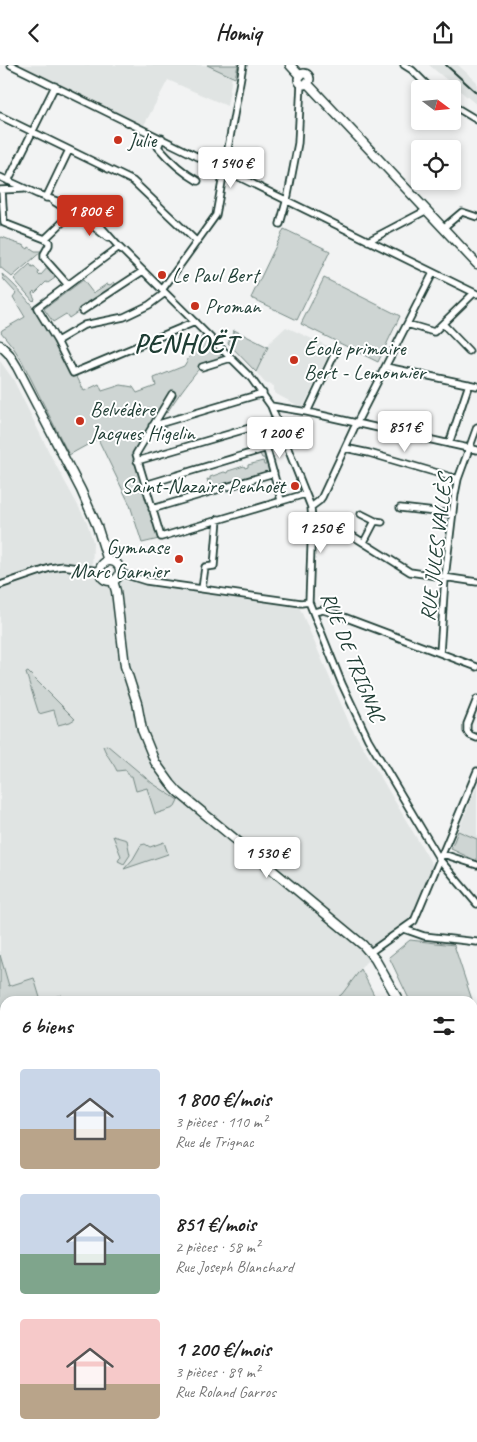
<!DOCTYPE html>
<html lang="fr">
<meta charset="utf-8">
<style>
:root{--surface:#fff;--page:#f2f2f2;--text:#222;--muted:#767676;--accent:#c8321e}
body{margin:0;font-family:Caveat,sans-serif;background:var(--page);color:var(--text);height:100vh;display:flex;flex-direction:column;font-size:19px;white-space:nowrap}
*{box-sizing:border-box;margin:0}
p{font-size:16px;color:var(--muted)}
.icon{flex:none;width:28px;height:28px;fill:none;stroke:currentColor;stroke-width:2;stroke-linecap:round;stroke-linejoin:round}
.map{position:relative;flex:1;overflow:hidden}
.sheet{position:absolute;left:0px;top:931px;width:478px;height:446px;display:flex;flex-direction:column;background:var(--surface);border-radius:15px 15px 0 0;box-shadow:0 2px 8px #0003}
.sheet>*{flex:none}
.needle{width:32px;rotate:106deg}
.buttons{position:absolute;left:411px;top:15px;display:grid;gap:10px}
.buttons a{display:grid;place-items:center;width:50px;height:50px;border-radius:5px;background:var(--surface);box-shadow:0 2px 8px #0003;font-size:25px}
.price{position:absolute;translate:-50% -42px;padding:0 11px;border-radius:5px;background:#fff;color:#222;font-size:16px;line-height:32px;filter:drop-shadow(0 1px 2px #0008)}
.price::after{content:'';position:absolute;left:50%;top:30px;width:15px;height:11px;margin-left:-8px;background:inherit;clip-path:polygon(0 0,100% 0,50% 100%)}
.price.on{background:var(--accent);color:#fff}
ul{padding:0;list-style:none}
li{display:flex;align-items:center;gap:15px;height:125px;padding:0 20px}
li span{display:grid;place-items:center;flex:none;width:140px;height:100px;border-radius:5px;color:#555}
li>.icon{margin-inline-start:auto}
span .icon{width:60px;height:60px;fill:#fffc;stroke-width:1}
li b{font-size:21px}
h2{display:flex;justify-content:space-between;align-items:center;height:60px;padding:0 20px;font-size:21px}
header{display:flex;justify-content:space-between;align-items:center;height:65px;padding:0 20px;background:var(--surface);font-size:22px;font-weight:600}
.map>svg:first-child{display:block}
.built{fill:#e0e4e3}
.green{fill:#ced5d3;stroke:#768984}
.water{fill:#a1adaa;stroke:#6d807b}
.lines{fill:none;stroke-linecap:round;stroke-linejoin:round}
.stream{stroke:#6d807b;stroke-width:2}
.minor-casing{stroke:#1f3d34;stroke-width:9}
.major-casing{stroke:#1f3d34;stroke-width:11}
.highway-casing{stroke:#1f3d34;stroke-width:12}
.minor{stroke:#fff;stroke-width:5.5}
.major{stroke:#fff;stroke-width:8}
.highway{stroke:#fff;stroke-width:9}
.rail{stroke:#1f3d34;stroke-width:2}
.poi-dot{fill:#c8321e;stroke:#fff;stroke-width:2}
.labels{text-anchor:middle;stroke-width:4;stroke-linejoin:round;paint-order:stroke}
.poi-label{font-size:21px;fill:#1f3d34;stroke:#fff;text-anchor:start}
.street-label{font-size:21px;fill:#1f3d34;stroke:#fff}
.district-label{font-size:26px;font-weight:bold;letter-spacing:1px;fill:#1f3d34;stroke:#fff}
</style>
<header><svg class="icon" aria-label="back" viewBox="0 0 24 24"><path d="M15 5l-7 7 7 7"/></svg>Homiq<svg class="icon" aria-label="share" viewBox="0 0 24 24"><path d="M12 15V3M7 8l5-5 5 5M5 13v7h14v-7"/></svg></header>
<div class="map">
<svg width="477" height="1377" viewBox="0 0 477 1377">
<rect width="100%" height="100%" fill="#f2f3f3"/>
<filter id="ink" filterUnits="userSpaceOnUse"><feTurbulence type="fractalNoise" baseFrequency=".02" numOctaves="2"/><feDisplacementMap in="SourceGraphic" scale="10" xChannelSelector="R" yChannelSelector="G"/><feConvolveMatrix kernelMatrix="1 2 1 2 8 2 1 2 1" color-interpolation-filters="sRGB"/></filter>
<g filter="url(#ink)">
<path class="built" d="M16,0H234L227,41L168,15L143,62Z
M429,0H458L477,17V40Z
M286,262L332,283L303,342L297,340L274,328V321L265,318L256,307L270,277Z
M0,296L13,314L52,393L87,457L93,477L92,511L298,539L350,660L433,801L410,857L365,898L342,929L333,936H65L61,930L41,936L9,921L0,890Z
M477,721V774L458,766Z
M0,1267H5V1372H470L474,1377H0Z"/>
<path class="green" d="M207,0H238L235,13Z
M284,164L330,186L297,255L251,233Z
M2,172L10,175V176L25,181V182L28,184L29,182L35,186H42L12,212L0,202V173Z
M30,199L32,202L34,201L39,207L38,209L40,211L49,201L56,209L54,212L55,213L48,218L46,217L35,228L34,226L32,228L35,234L33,236L14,214Z
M2,209C36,238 52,270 71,309L76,310L84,326L99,319L102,326L121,320L133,322L137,328L156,321L154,313L184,301L202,271L221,290L220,293C216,295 209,295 205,298C200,300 171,340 167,348L164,346L135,388L159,474L142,478L130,440L98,374L69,390L22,296L13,282L1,267L2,265L25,252L13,232L16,228L4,215Z
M324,213L400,251L378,297L301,259Z
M83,215L93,228L107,219L110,220L114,217L117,221L111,225L110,223V225L69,253L66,249L53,257L44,244Z
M234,265L268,282L256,307L228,278Z
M265,387L270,406L210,424L207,414L210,415V412L224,407L227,408L228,406L244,401L245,403L248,402V400L263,396L264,400H266L264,393H262L260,389Z
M28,607L75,654L70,657L58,660L54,645L39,649L26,608Z
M107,680L152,718L178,735L174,743L155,749L147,723L136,726L132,711H129L126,705L117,706C113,697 107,692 103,681Z
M458,766L477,774V796L451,784Z
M113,771L127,775L130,790L124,799L118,796L121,791Z
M164,777L168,789L124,804L133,794L141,780L145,779L150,782Z
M410,875L454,880L472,935L410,936L389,892Z
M0,890L9,921L34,913L41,936L61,930L65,936H5V1136H0Z
M361,904L377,936H333L342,929Z
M472,1019L477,1022V1059L473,1054Z
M0,1189H5V1267H0Z
M473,1210L477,1213V1377H474L470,1373L472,1372Z"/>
<path class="water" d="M0,961L5,964V1169H0Z
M473,970L477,971V1022L473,1019Z"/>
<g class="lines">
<path class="stream" d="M67,1372L69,1377"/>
<g class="minor-casing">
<path id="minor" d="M11,0L477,229
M404,0L412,5L431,24
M452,40L477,55
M0,51L133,116L197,177
M162,73L158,82C170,96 182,107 198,116
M0,112L37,129L74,142L96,156L119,182L251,313L271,341L311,442L312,456L309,537L342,619L368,674L440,795L477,839
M8,116L55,21
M0,125L23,124
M2,125L4,158L45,174L71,149
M46,133L69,85
M53,136L94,162L108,173
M280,159L288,130L298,78L301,18
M443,163L462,147L477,152
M45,174L49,177V180L44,189V193L68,220
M368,176L427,145
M119,182L37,243L57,276L73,308L195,257
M162,225L216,150L243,0
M82,246L143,206
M407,259L434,267L474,228
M443,259L469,286
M57,276L84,260L124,252L149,240L165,228
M202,302L231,293
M386,302L477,321
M172,329L136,389L161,472L305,429
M271,341L307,347L477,385
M307,347L336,286
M260,360L281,435
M152,361L263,328
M449,379L469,319
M345,383L369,388L458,414
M137,396L277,355
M145,420L267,383
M311,442L319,436L322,432L356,359L433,208
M400,443L453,449
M152,444L274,408
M361,449L375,456L382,457
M312,456L345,466L410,507L477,517
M364,477L375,456
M120,508L146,516L301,538L309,537
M0,520L50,503L63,501L100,506
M202,524L205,502L214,501L218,454
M314,547L323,545L336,549L477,602
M440,588L445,513L455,429L458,414L477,362
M477,634L467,659V666L470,670L477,673
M443,789L477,800
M404,864L424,871L477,877
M369,888L414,856L477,706
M0,1274H5
M392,1372L396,1377"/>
</g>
<g class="major-casing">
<path id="major" d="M290,0L300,11
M298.5 14a5.5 5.5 0 1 1 11 0a5.5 5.5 0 1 1-11 0Z
M308,19L477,199
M0,280L9,289L17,302L81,425L97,461L108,496
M100 506a10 10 0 1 1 20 0a10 10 0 1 1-20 0Z
M113,516L116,526L125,601L137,638L142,665L155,697L171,719L178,727L363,880L375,894L399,936
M472,1064L477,1065
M472,1101L477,1099
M0,1183H5
M472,1204L477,1206"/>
</g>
<g class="highway-casing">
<path id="highway" d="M472,1141L477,1147
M472,1179H477
M472,1188H477"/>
</g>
<use href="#minor" class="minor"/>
<use href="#major" class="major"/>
<use href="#highway" class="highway"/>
<path class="rail" d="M446,0L477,28"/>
</g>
</g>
<g class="poi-dot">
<circle cx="118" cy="75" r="5"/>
<circle cx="162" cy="210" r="5"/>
<circle cx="195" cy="241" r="5"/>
<circle cx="294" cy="295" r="5"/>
<circle cx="80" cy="356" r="5"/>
<circle cx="295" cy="421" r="5"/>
<circle cx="179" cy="494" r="5"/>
</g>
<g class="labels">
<g class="poi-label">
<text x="128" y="82">Julie</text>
<text x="172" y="217">Le Paul Bert</text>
<text x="205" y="248">Proman</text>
<text x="304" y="290">École primaire<tspan x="304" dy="24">Bert - Lemonnier</tspan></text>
<text x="90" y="351">Belvédère<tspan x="90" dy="24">Jacques Higelin</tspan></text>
<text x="285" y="428" text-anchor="end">Saint-Nazaire Penhoët</text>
<text x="169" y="489" text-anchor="end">Gymnase<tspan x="169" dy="24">Marc Garnier</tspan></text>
</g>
<g class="street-label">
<text transform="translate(436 483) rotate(-83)" y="7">RUE JULES VALLÈS</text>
<text transform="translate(353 592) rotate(68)" y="7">RUE DE TRIGNAC</text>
</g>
<g class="district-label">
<text x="186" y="287">PENHOËT</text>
</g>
</g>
</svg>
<div class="buttons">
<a><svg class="needle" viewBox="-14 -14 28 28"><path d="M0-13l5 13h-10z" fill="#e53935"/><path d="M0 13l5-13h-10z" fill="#767676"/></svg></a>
<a><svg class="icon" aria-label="locate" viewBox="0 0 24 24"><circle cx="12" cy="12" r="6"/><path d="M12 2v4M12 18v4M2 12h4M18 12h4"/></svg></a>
</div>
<b class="price" style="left:231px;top:124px">1 540 €</b>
<b class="price on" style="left:90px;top:172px">1 800 €</b>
<b class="price" style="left:405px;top:388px">851 €</b>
<b class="price" style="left:280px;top:394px">1 200 €</b>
<b class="price" style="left:321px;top:489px">1 250 €</b>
<b class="price" style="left:267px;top:814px">1 530 €</b>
<section class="sheet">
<h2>6 biens<svg class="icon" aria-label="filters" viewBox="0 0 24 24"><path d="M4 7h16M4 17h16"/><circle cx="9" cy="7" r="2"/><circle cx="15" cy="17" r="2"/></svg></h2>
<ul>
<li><span style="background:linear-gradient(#c9d6e8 60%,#b9a48a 0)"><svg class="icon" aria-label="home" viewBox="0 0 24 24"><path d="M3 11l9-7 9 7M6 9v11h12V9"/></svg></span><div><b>1 800 €/mois</b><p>3 pièces · 110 m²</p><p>Rue de Trignac</p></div></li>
<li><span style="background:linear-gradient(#c9d6e8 60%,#7fa58c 0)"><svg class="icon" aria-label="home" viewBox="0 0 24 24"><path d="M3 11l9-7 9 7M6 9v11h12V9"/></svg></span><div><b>851 €/mois</b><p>2 pièces · 58 m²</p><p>Rue Joseph Blanchard</p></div></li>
<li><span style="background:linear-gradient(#f6c9c9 65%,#b9a48a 0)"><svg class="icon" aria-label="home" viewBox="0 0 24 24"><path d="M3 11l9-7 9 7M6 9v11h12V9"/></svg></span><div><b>1 200 €/mois</b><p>3 pièces · 89 m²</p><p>Rue Roland Garros</p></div></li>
</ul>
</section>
</div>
